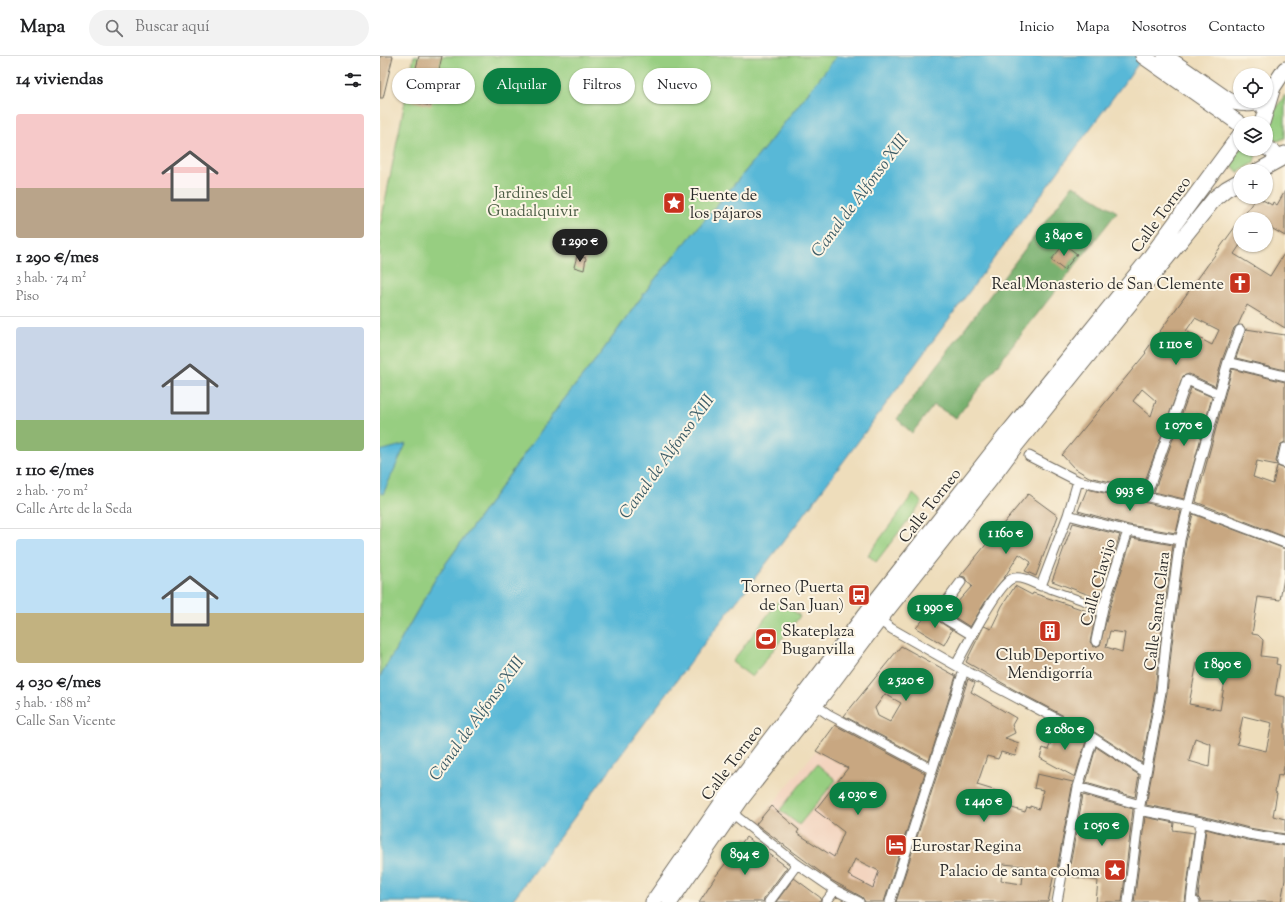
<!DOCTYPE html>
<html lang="es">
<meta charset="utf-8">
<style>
:root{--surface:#fff;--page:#f2f2f2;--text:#202124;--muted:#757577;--line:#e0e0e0;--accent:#0b8043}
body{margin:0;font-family:"Sorts Mill Goudy",serif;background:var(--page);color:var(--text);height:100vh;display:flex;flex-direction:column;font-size:15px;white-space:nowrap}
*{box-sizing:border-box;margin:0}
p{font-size:13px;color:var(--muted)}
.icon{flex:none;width:22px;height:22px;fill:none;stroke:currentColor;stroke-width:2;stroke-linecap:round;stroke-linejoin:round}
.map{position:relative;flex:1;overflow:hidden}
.side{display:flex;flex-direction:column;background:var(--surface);width:380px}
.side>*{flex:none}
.guide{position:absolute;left:12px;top:12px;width:380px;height:36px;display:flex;gap:8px}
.fabs{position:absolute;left:853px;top:12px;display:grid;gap:8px}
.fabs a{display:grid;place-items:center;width:40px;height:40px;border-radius:50%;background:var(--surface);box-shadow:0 1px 3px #0004;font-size:20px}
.price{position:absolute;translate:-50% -34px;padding:0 9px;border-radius:14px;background:var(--accent);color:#fff;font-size:13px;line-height:26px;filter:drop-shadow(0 1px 2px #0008)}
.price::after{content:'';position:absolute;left:50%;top:24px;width:12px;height:9px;margin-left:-6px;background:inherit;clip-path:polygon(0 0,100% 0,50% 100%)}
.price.on{background:#222;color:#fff}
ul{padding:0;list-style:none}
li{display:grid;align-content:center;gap:8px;height:212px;padding:0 16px}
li+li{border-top:1px solid var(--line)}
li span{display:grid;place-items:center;height:124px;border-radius:4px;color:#555}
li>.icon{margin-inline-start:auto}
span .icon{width:72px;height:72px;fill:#fffc;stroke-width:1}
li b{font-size:17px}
h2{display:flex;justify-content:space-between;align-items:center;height:48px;padding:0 16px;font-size:17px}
.chip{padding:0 14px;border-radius:18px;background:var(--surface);box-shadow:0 1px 3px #0004;font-size:14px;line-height:36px}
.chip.on{background:var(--accent);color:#fff}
header{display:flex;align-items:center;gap:24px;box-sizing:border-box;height:56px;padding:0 20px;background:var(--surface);border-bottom:1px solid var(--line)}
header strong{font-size:19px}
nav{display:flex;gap:22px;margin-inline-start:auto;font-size:14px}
.search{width:280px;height:36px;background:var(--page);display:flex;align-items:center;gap:10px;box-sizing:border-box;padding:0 14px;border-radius:22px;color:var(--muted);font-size:15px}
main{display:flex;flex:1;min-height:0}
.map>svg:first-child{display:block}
.built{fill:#f3d4bf}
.green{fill:#97ce81;stroke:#617c56}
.forest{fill:#79b16f;stroke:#526e4d}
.water{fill:#59b8d7;stroke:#427281}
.building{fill:#c8a781;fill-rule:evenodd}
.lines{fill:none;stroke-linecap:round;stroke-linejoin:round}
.pedestrian-casing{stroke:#6f695d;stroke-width:9}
.minor-casing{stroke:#6f695d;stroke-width:11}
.primary-casing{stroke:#6f695d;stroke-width:17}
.pedestrian{stroke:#fff;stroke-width:7}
.minor{stroke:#fff;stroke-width:9}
.primary{stroke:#fff;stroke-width:15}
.labels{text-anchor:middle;stroke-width:4;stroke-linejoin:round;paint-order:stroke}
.park-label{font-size:16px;fill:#4b5c45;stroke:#fcf5e5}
.poi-label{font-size:16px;fill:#2b2b2b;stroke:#fcf5e5;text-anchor:start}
.street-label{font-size:16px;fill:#2b2b2b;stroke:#fcf5e5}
.water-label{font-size:17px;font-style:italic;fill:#3b5c67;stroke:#fcf5e5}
</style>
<header>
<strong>Mapa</strong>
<div class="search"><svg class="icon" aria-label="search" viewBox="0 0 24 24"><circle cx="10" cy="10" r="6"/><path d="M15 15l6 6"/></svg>Buscar aquí</div>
<nav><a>Inicio</a><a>Mapa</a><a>Nosotros</a><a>Contacto</a></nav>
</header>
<main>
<section class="side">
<h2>14 viviendas<svg class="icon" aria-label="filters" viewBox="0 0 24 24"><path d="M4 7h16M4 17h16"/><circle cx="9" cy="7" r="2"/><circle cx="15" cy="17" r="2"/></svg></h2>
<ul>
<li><span style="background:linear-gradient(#f6c9c9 60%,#b9a48a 0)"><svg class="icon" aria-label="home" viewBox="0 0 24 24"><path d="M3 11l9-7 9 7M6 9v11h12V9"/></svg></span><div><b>1 290 €/mes</b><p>3 hab. · 74 m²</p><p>Piso</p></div></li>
<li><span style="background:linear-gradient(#c9d6e8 75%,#8fb573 0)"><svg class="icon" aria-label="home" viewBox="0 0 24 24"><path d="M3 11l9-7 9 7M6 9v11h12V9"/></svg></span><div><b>1 110 €/mes</b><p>2 hab. · 70 m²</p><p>Calle Arte de la Seda</p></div></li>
<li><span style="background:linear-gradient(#bfe0f5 60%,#c2b280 0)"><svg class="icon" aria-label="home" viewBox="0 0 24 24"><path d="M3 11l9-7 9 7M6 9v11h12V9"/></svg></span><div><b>4 030 €/mes</b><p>5 hab. · 188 m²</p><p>Calle San Vicente</p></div></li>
</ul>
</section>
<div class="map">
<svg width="905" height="846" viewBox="0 0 905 846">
<rect width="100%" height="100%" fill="#fcf5e5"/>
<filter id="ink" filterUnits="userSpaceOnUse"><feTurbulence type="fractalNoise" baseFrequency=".025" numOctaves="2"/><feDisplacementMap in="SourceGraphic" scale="8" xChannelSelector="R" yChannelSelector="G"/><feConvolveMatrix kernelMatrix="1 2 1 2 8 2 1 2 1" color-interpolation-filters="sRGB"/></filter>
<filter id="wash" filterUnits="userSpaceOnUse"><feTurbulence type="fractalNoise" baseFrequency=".012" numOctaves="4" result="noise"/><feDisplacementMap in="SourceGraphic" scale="16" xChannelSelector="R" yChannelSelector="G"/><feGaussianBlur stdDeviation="0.9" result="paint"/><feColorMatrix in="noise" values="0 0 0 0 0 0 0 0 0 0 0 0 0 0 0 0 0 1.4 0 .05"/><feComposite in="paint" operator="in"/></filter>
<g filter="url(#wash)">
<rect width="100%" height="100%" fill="#edb"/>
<path class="built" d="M436,695L468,712L500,734L463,796L498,815L512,820L492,846L457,828L376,768Z"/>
<path class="green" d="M34,0H457L383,94L271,228L221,297L178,351L57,520L0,621V171Z
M905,39V82L898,85L892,83L886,70L893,57Z
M860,92L874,93L876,97L874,107L860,115L859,117L849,106Z
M533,438L542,446L496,506L488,499Z
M399,544L420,560L372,621L352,606Z
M437,708L456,724L419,769L400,754Z"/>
<path class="forest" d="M693,129L737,156L576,362L554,349L532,377L517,363Z"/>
<path class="water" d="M457,0H764L423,460L332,577L131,846H0V621L57,520L178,351L221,297L271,228L383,94Z
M26,388L3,438L0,437V395Z"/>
<g id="blocks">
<path class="building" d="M0,0H13L3,42H0Z
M39,0H62L51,50L28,44Z
M905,135V180L886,169V163H860L877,141L892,149L893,146L897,149Z
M860,164V189L854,198L890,220L905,196V272L867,249L858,269L854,272L842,304L835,330L809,318L803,320L762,433L709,421L694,412L682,399L766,297L765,296ZM815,262L839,274L832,289L806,275ZM762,333L776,345L771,360L753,345Z
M684,188L697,198L684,214L671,204Z
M197,200L206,202L204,214L194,211Z
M866,273L905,279V314L856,302Z
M852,313L905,326V386L901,388L899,391L896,405L897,409L877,405L873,421L893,428L897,410L905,413V481L816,446Z
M811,332L832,341L804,443L774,436Z
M707,433L801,455L796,477L749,469L698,455Z
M648,438L678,460L656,520L645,515L651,506L639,498L624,522L607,543L590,571L568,557L592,530L587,526L585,521L580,520Z
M813,458L905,493V522H904L900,544L878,541L872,578L878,579L883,584L881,600L897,602L896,608L900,609L895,639L905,641V706L902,720L898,719L895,736L897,737L893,760L905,763V778L869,772L822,760L766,749L787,637L792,588L806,485ZM817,607L847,612L840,654L809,648ZM863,660L892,667L886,695L857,688ZM815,682L831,688L829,711L809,705Z
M693,467L740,479L720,543L672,525Z
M752,482L793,489L780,586L775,635L762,707L716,677L633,633L586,606L604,570L611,573L622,550L635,530L652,539L653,537L716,558L710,586L714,591L720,589L729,554ZM730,575L745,577L742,596L726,591Z
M548,558L572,574L564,589L536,572Z
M521,590L576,620L549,705L464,660ZM505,638L521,647L510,666L498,660L495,652Z
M588,623L595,627L591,636L636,662L632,669L635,677L625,682L639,687L635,700L621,696L618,703L607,700L597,729L620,736L616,747L645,756L647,751L650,752V750L659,753L663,734L654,732L657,718L693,726L676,818H674L668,846H516ZM623,808L644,810L642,828L621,825Z
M455,669L545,717L504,846H485L482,841L451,824L376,768L391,750L419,774L417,777L454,801L464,776L435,754L468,712L436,695ZM475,803L499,815L493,832L468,819Z
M677,670L706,685L695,721L660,702L663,692L668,694Z
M716,691L759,719L755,741L706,727Z
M703,739L753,753L742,846H716L718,825L688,820Z
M765,761L794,767L793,774L814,777L805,846H754Z
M826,773L867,784L905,790V824L901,846H821L818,841Z
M366,781L407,811L384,842L383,846H319L335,821Z
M414,822L441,842L440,846H396Z"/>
</g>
</g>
<g filter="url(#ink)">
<use href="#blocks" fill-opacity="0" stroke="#6f695d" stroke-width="1"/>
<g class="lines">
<g class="pedestrian-casing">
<path id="pedestrian" d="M661,530L723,552"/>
</g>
<g class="minor-casing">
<path id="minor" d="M848,306L905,320
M905,392L902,406L905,407
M649,400L698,425L808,450L905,487
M766,440L807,324L839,338
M688,459L748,475L800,484
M581,526L558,557L567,564L592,579
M496,562L512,573L584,614L713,682L765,716
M716,585L723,552L748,475
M576,609C584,594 620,524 634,522C642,520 653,527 661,530L688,459L698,425
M435,649L448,658L551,713
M698,731L760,749
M348,754L417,808L455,834L479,846
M759,754L821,766L868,778L905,784
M389,846L417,808
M446,846L455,834
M510,846L584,614
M677,846L698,731L713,682
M748,846L760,749L781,636L786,587L800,484L817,416L848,306L860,274
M815,846L811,845L821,766"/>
</g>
<g class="primary-casing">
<path id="primary" d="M763,0L860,68
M785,0L848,44C860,49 871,48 883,46
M888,39L905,13
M882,67L893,31
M886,91L902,102
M878,115L902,102L905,98
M273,846L341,748L488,555L623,383L768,204L860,79
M290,846L362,742L435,649L499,564L610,424L636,389L835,142L846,133L860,125"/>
</g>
<use href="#pedestrian" class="pedestrian"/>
<use href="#minor" class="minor"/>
<use href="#primary" class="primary"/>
</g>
</g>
<defs>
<g id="sight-square" transform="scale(1.15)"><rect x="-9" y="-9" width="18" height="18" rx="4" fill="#c8321e" stroke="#fcf5e5"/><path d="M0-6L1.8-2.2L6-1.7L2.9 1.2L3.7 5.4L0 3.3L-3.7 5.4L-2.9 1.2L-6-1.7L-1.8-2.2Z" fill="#fff"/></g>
<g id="church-square" transform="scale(1.15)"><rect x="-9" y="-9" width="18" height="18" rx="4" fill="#c8321e" stroke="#fcf5e5"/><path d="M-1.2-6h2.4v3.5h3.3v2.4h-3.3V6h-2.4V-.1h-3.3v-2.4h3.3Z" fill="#fff"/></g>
<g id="bus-square" transform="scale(1.15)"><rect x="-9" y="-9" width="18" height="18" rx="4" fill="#c8321e" stroke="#fcf5e5"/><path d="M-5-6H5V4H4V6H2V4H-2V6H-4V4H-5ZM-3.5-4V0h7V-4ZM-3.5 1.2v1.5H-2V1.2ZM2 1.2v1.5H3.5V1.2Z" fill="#fff"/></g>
<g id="building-square" transform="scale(1.15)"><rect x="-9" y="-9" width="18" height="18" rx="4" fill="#c8321e" stroke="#fcf5e5"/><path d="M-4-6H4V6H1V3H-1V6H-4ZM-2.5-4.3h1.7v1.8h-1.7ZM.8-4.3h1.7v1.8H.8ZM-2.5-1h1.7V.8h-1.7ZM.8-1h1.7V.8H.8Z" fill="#fff"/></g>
<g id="stadium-square" transform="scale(1.15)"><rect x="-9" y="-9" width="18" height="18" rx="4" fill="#c8321e" stroke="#fcf5e5"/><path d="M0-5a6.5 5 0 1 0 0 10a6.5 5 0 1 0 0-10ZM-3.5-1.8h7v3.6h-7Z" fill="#fff"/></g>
<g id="hotel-square" transform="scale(1.15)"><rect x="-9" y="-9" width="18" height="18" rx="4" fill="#c8321e" stroke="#fcf5e5"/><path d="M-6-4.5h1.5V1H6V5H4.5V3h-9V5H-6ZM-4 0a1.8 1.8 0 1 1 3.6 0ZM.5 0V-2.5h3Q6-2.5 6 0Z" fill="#fff"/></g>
</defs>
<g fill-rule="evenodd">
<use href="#sight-square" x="294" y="147"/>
<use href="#church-square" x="860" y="227"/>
<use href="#bus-square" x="479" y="539"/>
<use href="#building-square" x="670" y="575"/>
<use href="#stadium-square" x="386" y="583"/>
<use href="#hotel-square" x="516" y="789"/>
<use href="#sight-square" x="735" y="814"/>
</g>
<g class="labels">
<g class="park-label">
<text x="153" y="142">Jardines del<tspan x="153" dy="18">Guadalquivir</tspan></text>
</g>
<g class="poi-label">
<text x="310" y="144">Fuente de<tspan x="310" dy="18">los pájaros</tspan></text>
<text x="844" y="233" text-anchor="end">Real Monasterio de San Clemente</text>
<text x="464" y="536" text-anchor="end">Torneo (Puerta<tspan x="464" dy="18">de San Juan)</tspan></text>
<text x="402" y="580">Skateplaza<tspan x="402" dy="18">Buganvilla</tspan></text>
<text x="670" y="604" text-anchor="middle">Club Deportivo<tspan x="670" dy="18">Mendigorría</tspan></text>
<text x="532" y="795">Eurostar Regina</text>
<text x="720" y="820" text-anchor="end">Palacio de santa coloma</text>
</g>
<g class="street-label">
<text transform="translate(780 158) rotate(-54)" y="6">Calle Torneo</text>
<text transform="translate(549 449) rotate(-52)" y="6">Calle Torneo</text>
<text transform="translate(717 526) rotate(-74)" y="6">Calle Clavijo</text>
<text transform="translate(776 555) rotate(-83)" y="6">Calle Santa Clara</text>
<text transform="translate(351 706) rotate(-53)" y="6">Calle Torneo</text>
</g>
<g class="water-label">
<text transform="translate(479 139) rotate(-53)" y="6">Canal de Alfonso XIII</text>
<text transform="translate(286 400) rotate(-54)" y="6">Canal de Alfonso XIII</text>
<text transform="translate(96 662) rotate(-54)" y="6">Canal de Alfonso XIII</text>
</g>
</g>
</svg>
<div class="fabs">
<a><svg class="icon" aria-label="locate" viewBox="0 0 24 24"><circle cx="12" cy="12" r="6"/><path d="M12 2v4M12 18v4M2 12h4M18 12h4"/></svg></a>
<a><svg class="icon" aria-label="layers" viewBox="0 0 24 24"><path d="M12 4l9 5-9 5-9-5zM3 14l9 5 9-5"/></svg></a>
<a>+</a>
<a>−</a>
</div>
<b class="price" style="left:684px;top:201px">3 840 €</b>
<b class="price on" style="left:200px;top:207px">1 290 €</b>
<b class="price" style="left:796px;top:310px">1 110 €</b>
<b class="price" style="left:804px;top:391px">1 070 €</b>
<b class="price" style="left:750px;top:456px">993 €</b>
<b class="price" style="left:626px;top:499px">1 160 €</b>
<b class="price" style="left:555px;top:573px">1 990 €</b>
<b class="price" style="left:843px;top:630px">1 890 €</b>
<b class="price" style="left:526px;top:646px">2 520 €</b>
<b class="price" style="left:685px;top:695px">2 080 €</b>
<b class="price" style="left:478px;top:760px">4 030 €</b>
<b class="price" style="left:604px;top:767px">1 440 €</b>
<b class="price" style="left:722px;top:791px">1 050 €</b>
<b class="price" style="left:365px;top:820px">894 €</b>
<div class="guide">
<a class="chip">Comprar</a>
<a class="chip on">Alquilar</a>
<a class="chip">Filtros</a>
<a class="chip">Nuevo</a>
</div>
</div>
</main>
